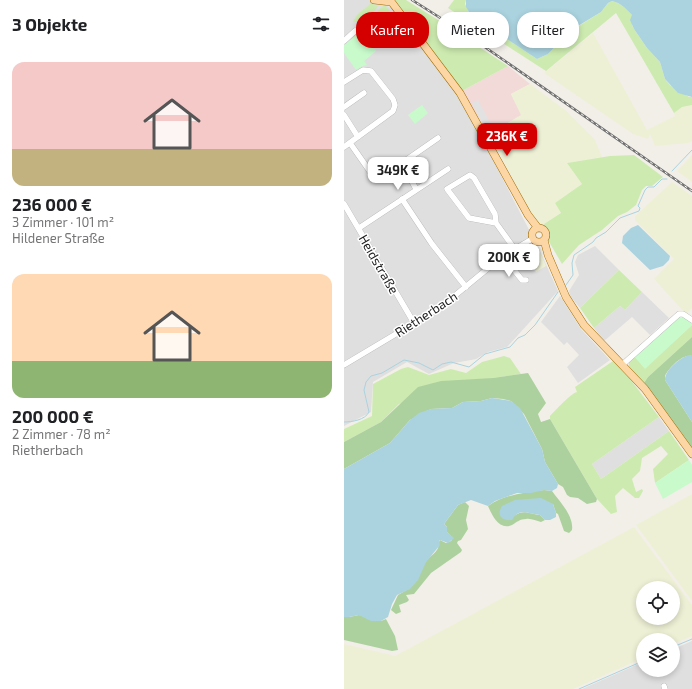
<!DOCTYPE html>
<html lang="de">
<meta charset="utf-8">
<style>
:root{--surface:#fff;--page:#f6f6f6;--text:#202124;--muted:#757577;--accent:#d40000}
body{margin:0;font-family:"Exo 2",sans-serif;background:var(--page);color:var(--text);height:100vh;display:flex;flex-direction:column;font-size:15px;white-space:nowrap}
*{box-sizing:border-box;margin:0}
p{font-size:13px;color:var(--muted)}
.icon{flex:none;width:22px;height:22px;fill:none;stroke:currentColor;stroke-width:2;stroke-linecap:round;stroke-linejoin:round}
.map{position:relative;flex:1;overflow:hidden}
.details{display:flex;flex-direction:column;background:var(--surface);width:344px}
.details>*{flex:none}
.hud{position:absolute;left:12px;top:12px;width:276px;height:36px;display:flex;gap:8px}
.controls{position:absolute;left:292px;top:581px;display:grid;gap:8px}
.controls a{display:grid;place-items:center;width:44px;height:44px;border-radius:50%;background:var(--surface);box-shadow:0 2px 6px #0003;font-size:20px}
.price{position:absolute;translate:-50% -34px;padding:0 9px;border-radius:8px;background:#fff;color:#222;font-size:13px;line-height:26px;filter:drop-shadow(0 1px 2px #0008)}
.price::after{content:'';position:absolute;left:50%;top:24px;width:12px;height:9px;margin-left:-6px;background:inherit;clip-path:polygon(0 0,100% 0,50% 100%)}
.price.on{background:var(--accent);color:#fff}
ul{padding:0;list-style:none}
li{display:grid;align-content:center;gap:8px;height:212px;padding:0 12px}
li span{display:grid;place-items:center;height:124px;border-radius:12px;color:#555}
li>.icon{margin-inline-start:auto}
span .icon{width:72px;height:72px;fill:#fffc;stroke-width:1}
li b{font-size:17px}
h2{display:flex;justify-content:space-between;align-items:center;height:48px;padding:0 12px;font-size:17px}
.tag{padding:0 14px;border-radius:16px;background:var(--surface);box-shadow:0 2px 6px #0003;font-size:14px;line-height:36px}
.tag.on{background:var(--accent);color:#fff}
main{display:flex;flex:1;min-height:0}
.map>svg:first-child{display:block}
.residential{fill:#e0dfdf}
.commercial{fill:#f2dad9}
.farmland{fill:#eef0d5;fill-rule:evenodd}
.grass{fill:#cdebb0}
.forest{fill:#add19e}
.park{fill:#c8facc}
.parking{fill:#e2e2e2}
.water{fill:#aad3df}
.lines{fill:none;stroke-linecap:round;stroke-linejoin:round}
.stream{stroke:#aad3df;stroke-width:1}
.minor-casing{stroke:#a9a9a9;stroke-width:6}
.major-casing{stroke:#a06b00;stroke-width:8}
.minor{stroke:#fff;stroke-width:5.5}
.major{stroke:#fcd6a4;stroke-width:7}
.rail-casing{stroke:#707070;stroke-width:2.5}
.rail{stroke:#fff;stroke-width:1;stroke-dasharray:3;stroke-linecap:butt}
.labels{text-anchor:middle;stroke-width:3;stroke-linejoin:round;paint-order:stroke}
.street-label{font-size:13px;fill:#222;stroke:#fff}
</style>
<main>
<section class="details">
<h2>3 Objekte<svg class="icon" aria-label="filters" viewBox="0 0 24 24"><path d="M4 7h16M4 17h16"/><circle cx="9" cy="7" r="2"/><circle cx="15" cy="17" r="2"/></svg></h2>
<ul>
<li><span style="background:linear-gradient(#f6c9c9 70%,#c2b280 0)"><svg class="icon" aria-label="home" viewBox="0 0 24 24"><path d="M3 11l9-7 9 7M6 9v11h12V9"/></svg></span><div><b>236 000 €</b><p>3 Zimmer · 101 m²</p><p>Hildener Straße</p></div></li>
<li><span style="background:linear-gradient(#ffd9b3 70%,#8fb573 0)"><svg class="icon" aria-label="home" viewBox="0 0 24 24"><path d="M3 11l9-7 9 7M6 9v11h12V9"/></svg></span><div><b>200 000 €</b><p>2 Zimmer · 78 m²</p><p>Rietherbach</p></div></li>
</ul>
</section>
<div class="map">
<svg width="348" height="689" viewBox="0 0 348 689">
<rect width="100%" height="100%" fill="#f2efe9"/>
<path class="residential" d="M0,0H33L47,8L116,100L139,141L195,249L214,291L163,347L144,352L132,359L110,363L85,374L63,362L29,382L27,412L0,426Z
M251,246L275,270L236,308L226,296L225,291L235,275L231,262L234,255Z
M298,292L325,318L306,335L288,317L260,341L250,328L276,306L281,310Z
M216,296L237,329L266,360L234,383L223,367L235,355L223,342L220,345L197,322Z
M315,417L325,431L257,479L248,464Z
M348,641V689H238L299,662V670H329V649Z"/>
<path class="commercial" d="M164,66L186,84L167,94L178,115L145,134L118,91Z"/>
<path class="farmland" d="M249,33L303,130L331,116L330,113L338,107L348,105V141L344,143L311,146L306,134L304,139L289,134L200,73Z
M186,84L221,110L251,140L258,157L223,163L238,184L211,203L217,213L200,224H194L187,213L145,134L177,115L167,94Z
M348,155V182L333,171Z
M328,182L348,196V308L342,314L310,279L330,259L291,220V216Z
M185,246H190L194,248L202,266L192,272L177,250Z
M348,494V601L292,525Z
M290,527L348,605V636L329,644V640H299V658L229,689H0V644L51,656ZM299,588H329V618H299Z"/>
<path class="grass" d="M51,0H62L91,18L164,66L118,91Z
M110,0H122L121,4L127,15L193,59L204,54L230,29L257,12L264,3L268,1C277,3 281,8 288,15V25L290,29L303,48L316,62L321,79L326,85L345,97H348V105L338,107L330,113L272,13L202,71L104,8Z
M27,3L34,6L32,9L19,22H9L13,15Z
M41,5L56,23L28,46L19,34L7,39L6,37L39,6Z
M290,155L319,177L308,186H302L298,190L292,205L283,212L274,216L258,230L235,245L218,264L204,240L205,231L200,224L217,213L211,203L238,184L223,163L266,156Z
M275,270L298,292L281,310L276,306L250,328L236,308Z
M348,325V337L304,377L300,383L285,366V361L290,356L301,368Z
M160,356L166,358L177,374L149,378L55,404L37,422L0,442V429L28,416L29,384L57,369L64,367L85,375L107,369L122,373L138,362Z
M269,361L283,375L315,417L248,464L257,479L325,431L345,460L311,483L309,469L324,454L317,446L298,458L296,471L288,479L292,492L298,489L299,491L295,498H291L279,488L271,496L273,512L267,514L253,499L206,419V416C212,410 226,394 233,392L231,387Z"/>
<path class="forest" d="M348,337V356C338,354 325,368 321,376V380L348,422V450L300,383L304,377Z
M184,373L202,403L194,414L197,422L206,419L253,499L252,502L243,504L234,498L226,497L223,495L219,487L214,484L201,462L198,449L180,414L167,401L159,399L148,398L137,401L119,402L108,408L87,409L66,420L46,443L0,469V442L37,422L74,387L97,381L149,378Z
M200,490L208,491C216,502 230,516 228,530L225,533L220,531L214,514L212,513L209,504L171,500L170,516C180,509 184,514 196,515L201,520L197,522C192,521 187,518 182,519C176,519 173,522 168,525C155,531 148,515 144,506C161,494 180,493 200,490Z
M121,502L125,506L122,520L124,529L117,540L114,541L113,543L118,550L117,552L87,573L70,594L62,595L65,600L63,602L55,605L57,612L52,614L47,610L54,595C75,584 71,577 83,560C86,556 92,553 94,548C95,545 94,543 96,540L102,543L107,541L109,538L103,532V527L100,524L114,505Z
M15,615L37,621L42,619L51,636L54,650L48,651L0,640V617H5Z"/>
<path class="park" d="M19,34L32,51L20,61L23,65L19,66L12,70L0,53V45L13,35Z
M78,105L84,113L71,124L64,115Z
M339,316L348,323V325L301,369L290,356L334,317Z
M345,460L348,465V482L319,499L311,483Z"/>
<path class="parking" d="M134,100L150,130L143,133L128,103Z"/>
<path class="water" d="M122,0H348V97L334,93L321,79L316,62L303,48L290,29L286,20L288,15C281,8 277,3 268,1L264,3L257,12L229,29L204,54L193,59L127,15L122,7Z
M294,225L326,256L325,260L319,266L306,270L278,243L279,236L287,228Z
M345,355L348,356V422L321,380C321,370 336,358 345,355Z
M148,398L167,401L176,408L198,449L201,462L214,484L213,488L208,491L200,490L187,493H173L151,501L144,506L127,500L114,505L100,524L103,527V532L110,538L104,543L96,540L95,541L96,545L82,562L74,580L66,589L53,595L48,604L44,617L37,621H27L15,615L5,617H0V469L46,443L66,420L75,413L87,409L108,408L119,402L137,401Z
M197,498L209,504L212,513V517L206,520H201L196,515C185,514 175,507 168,520C158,521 152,516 158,506L171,500Z"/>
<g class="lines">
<path class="stream" d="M328,171L348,150
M222,285L229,275L228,263L230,255L249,242L252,238L262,232L276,218L295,211L296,208L294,206L301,190L304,187H310L318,179H323
M0,422C8,422 21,420 25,412L20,390L22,382L27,376L38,373L60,360L75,363L89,370L98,364L107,362L125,367L141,354L166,347L174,338L181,335L191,325L214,292
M329,647L348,639
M235,689L299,661"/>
<g class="minor-casing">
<path id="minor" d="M0,41L11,31
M0,82L19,70L27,71L49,99L51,105L49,111L0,147
M0,107L20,93
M0,115L14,137
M6,143L27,173
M72,189L58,163L94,138
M58,199L88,244L122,287
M0,204L70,323
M152,223L125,218L103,189L126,175L130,178L151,214L152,223L170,248
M15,228L104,169
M159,256L178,280H182
M0,365L97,307L159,256L188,239
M278,365L335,314H339L348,320
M320,686L321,689"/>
</g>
<g class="major-casing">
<path id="major" d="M30,0L47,2
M46,0L116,93L184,215L194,228
M188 235a7 7 0 1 1 14 0a7 7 0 1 1-14 0Z
M200,240L204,255L222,297L240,325L301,389L348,454"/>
</g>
<use href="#minor" class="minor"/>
<use href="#major" class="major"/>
<g class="rail-casing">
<path id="rail" d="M68,0L125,36L348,191"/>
</g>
<use href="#rail" class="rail"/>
</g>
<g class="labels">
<g class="street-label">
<text transform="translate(35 264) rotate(60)" y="5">Heidstraße</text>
<text transform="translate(82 314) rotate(-33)" y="5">Rietherbach</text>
</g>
</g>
</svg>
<div class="controls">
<a><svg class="icon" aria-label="locate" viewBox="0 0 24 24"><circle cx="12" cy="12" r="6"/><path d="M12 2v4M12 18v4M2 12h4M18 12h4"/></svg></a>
<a><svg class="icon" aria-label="layers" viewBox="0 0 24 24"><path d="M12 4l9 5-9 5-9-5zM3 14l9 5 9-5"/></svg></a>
</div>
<b class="price on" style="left:163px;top:157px">236K €</b>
<b class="price" style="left:54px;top:191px">349K €</b>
<b class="price" style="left:165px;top:278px">200K €</b>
<div class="hud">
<a class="tag on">Kaufen</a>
<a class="tag">Mieten</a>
<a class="tag">Filter</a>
</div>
</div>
</main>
